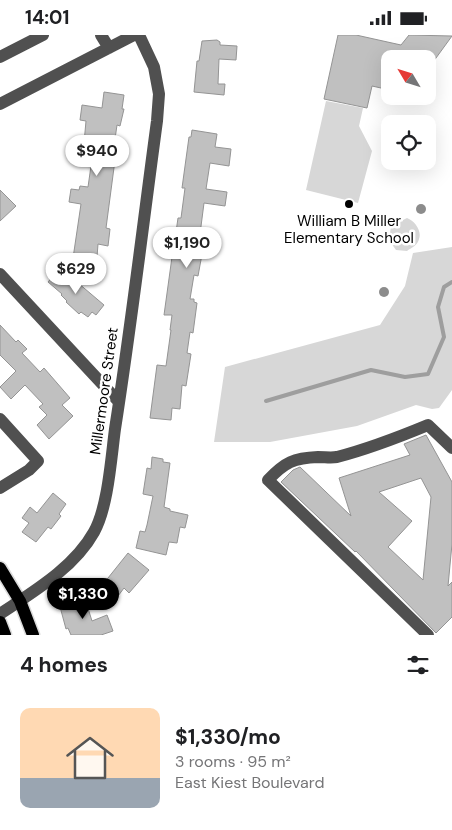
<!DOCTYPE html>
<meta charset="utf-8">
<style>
:root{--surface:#fff;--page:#f2f2f2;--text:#202124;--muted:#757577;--line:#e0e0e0;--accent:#000}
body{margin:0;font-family:"DM Sans",sans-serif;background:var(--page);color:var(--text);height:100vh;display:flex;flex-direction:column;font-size:19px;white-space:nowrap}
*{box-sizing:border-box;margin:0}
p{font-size:16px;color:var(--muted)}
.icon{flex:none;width:28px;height:28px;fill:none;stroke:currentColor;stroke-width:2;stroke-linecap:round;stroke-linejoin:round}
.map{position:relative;height:600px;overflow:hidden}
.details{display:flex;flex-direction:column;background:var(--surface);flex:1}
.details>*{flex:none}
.needle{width:32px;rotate:308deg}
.fabs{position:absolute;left:381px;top:15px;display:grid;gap:10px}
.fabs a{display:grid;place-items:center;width:55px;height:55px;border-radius:10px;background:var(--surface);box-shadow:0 5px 20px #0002;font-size:25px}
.price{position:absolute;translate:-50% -42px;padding:0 11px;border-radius:18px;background:#fff;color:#222;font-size:16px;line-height:32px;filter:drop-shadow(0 1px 2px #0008)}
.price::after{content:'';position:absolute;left:50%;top:30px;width:15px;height:11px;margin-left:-8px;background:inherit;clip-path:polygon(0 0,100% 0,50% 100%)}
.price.on{background:var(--accent);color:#fff}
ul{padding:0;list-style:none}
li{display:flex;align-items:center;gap:15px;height:125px;padding:0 20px}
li+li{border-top:1px solid var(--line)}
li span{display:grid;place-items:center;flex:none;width:140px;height:100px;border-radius:10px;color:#555}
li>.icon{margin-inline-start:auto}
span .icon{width:60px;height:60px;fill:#fffc;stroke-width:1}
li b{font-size:21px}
h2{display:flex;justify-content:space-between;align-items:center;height:60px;padding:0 20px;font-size:21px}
.status{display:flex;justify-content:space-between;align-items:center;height:35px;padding:0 25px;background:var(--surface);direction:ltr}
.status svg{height:14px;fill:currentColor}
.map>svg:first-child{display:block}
.green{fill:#d7d7d7}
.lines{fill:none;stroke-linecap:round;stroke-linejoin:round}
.stream{stroke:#9e9e9e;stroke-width:4}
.building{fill:#c0c0c0;stroke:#949494;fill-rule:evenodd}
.major-casing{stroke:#dbdbdb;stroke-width:15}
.minor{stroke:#505050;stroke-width:12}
.major{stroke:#000;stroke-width:12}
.tree{fill:#8c8c8c}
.poi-dot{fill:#000;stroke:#fff;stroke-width:2}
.labels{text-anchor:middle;stroke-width:5;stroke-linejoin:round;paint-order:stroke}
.poi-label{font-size:15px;fill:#000;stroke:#fff}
.street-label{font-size:15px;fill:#000;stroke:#fff}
</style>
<div class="status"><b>14:01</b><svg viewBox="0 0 49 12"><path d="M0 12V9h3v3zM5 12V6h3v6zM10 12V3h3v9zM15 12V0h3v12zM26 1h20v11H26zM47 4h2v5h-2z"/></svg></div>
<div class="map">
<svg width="452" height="600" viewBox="0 0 452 600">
<rect width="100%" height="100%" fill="#fff"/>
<path class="green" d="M326,66L363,73L359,91L372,116L358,168L306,155Z
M407,183C415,186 422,196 419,204C418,210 411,213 407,216L396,215L389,205L391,191Z
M452,212V355L439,373L432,374L416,370L357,391L270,407H214L225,332L380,290L405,251L413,218Z"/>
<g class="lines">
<path class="stream" d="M266,366L371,335L405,342L428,339L444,302L438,272L444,252L452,247"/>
</g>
<path class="building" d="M338,0H356L401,10L409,0L452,1L428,34V24H390V55L372,51L367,73L324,64Z
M217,5L220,7V10L237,11L236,25L219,24L218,49H225L224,60L194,57L197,26H199L202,6Z
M104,57L124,60L122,74H124L120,91L117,90L112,125H115L106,193L110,194L108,211L98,209L97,222L90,221L89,232L72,230L81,169L69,167L71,154L79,155L80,151L88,152L91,131L82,130L86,86L80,85L82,70L102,73Z
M192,95L217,99L215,112L231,114L229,131L210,128L206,154L227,157L225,171L204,168L200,199L220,202L218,216L203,214L198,241L194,240L190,264H194V267L197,268L193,298L190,297L187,318L191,319L186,351L182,350L180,374L172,373L171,385L150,383L157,330L166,331L171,295H170L172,280H164L172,222L175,223L179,198L176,197L178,183H181L185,153H182L189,102H191Z
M0,155L16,171L0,186Z
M58,235L70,245L71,242L104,270L96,280L92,277L88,282L81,277L79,279L66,267L67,266L61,260L62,259L48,247Z
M0,290L16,307L18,305L27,314L22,318L40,337L44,333L70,363L62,370L73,381L49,404L37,390L47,380L39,372L43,369L25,350L11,364L0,352L16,336L0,320Z
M426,400L452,447V509L448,551L452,547V582L436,598L356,516L355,517L281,447L293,435L300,432L351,481L339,443L410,420L404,409ZM421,443L431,462L423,545L388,512L412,486L379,457Z
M152,422L163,424V427L170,428L164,472L170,474V476L188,480L185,493L180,492L177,508L169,507L166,520L136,513L140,496L145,497L147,490L153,461L143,459L147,433L151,434Z
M53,458L66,469L59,479L61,481L51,494L48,492L36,507L22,497L29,488L22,483L30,472L37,478Z
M128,518L149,535L129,558L124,553L115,565L100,553Z
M76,562L79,570L86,567L92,586L107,580L113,596L101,600H71L68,593L66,594L59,568Z"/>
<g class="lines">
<g class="major-casing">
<path id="major" d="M0,533L20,566L33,600
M0,587L5,600"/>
</g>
<path class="minor" d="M101,0L109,13
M0,22L43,0
M0,69L134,0
M0,239L119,367
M0,384L38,426L29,435L0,453
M0,579C33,557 74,533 94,497C108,472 111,424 115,394C131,292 143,189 157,86L159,59L154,32L139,0
M428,600L268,445C285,427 294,423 318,422C325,422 331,423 337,422C368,414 399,402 428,390L452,413"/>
<use href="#major" class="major"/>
</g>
<g class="tree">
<circle cx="421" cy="174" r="5"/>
<circle cx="384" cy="257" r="5"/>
</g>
<circle class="poi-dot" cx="349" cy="169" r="5"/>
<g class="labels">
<g class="poi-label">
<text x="349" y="191">William B Miller<tspan x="349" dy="17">Elementary School</tspan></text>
</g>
<g class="street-label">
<text transform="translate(104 356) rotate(-82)" y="5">Millermoore Street</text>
</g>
</g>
</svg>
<div class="fabs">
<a><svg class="needle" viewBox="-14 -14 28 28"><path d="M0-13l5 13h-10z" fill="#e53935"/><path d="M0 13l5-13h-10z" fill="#757577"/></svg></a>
<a><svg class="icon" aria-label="locate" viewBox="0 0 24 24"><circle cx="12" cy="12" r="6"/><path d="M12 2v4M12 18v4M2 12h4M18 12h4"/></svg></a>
</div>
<b class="price" style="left:97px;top:142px">$940</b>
<b class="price" style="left:187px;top:234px">$1,190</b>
<b class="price" style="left:76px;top:260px">$629</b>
<b class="price on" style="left:83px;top:585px">$1,330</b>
</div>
<section class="details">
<h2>4 homes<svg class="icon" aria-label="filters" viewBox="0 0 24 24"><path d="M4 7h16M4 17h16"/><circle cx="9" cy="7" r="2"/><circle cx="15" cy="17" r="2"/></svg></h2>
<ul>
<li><span style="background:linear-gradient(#ffd9b3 70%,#9aa5b1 0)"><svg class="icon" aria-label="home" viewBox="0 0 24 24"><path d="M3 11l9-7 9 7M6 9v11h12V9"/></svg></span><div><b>$1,330/mo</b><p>3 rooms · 95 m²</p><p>East Kiest Boulevard</p></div></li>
</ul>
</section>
